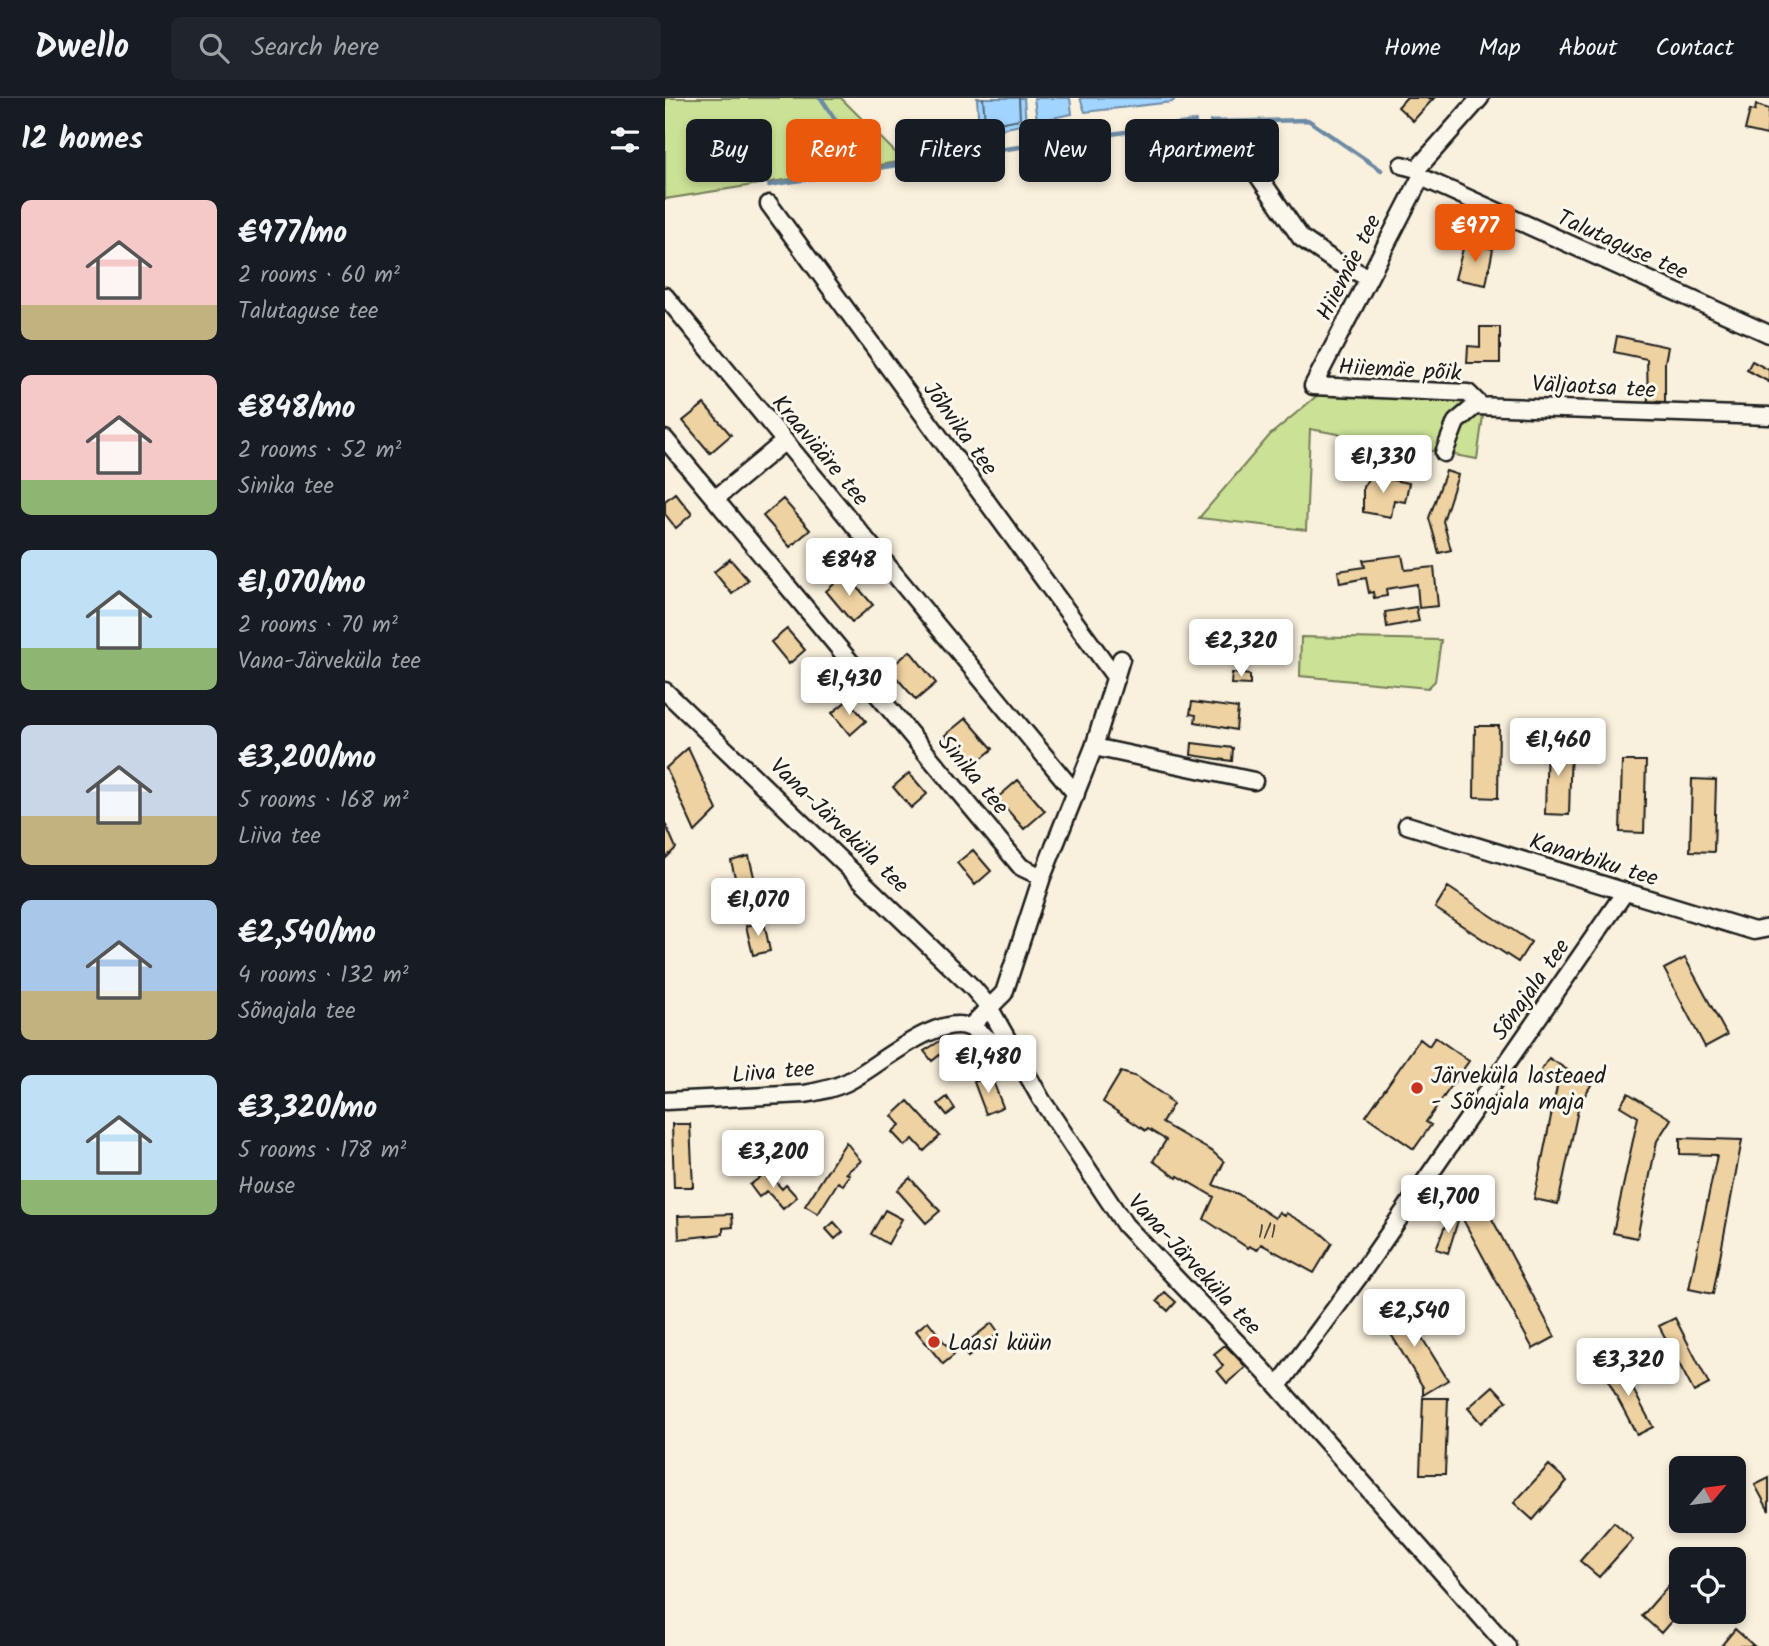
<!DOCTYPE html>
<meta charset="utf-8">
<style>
:root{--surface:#171b24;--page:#20242c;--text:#f1f3f6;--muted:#9ea1a6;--line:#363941;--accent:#ea580c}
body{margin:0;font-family:Kalam,sans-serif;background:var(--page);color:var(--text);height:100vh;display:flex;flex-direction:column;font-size:26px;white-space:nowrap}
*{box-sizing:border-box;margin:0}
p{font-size:23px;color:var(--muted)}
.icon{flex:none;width:38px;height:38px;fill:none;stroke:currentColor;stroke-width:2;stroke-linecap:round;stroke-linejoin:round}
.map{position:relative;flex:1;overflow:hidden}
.side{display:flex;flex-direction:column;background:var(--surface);width:665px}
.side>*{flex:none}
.hud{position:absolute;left:21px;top:21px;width:665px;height:63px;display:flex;gap:14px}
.needle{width:46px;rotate:61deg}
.fabs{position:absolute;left:1004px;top:1358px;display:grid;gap:14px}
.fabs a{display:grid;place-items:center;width:77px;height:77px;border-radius:10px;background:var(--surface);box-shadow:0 4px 10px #0003;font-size:35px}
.price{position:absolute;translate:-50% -60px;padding:0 16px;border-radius:7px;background:#fff;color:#222;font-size:23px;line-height:46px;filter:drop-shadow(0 2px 4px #0008)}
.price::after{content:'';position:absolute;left:50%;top:42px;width:21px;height:16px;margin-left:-10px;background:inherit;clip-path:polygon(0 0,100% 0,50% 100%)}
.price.active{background:var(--accent);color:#fff}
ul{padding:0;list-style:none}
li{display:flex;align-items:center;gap:21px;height:175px;padding:0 21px}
li span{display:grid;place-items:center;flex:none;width:196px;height:140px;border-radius:10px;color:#555}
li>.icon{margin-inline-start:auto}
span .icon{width:84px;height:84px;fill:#fffc;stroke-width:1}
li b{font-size:30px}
h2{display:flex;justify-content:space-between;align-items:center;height:84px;padding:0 21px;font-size:30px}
.chip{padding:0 24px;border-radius:10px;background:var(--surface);box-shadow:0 4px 10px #0003;font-size:24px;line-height:63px}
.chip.active{background:var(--accent);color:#fff}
header{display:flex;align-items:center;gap:42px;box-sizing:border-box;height:98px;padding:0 35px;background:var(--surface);border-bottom:2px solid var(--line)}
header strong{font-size:33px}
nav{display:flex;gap:38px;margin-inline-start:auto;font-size:24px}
.search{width:490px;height:63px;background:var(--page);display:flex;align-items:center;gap:18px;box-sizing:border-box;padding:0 24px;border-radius:10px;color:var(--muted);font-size:26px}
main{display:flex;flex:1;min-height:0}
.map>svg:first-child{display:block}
.green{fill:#cbe196;stroke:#747e59;stroke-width:2}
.water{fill:#a1d4ff;stroke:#6c8aa4;stroke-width:2}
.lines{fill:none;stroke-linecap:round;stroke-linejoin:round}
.shore{stroke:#516677;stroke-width:2}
.stream{stroke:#6c8aa4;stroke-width:4.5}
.building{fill:#efd2a2;stroke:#1c1c1c;stroke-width:2}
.minor-casing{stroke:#1c1c1c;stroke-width:21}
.minor{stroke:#fbf7ec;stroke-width:16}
.poi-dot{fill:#c8321e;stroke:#fbf7ec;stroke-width:2.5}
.labels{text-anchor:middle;stroke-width:6;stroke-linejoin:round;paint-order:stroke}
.number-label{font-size:19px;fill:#514a3e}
.street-label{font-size:23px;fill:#1c1c1c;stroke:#fbf7ec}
.poi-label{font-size:23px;fill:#1c1c1c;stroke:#fbf7ec;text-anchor:start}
</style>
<header>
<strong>Dwello</strong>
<div class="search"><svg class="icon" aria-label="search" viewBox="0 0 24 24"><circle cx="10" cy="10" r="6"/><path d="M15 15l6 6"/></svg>Search here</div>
<nav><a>Home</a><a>Map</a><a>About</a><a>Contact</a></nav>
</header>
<main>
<section class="side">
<h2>12 homes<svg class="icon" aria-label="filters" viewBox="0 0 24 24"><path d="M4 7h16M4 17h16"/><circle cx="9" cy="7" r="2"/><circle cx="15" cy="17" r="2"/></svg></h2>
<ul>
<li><span style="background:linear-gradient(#f6c9c9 75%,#c2b280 0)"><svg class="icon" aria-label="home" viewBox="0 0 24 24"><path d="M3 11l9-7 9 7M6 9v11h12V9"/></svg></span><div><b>€977/mo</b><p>2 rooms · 60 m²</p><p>Talutaguse tee</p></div></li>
<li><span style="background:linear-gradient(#f6c9c9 75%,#8fb573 0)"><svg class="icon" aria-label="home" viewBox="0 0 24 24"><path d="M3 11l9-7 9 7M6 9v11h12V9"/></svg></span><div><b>€848/mo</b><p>2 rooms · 52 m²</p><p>Sinika tee</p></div></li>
<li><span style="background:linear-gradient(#bfe0f5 70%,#8fb573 0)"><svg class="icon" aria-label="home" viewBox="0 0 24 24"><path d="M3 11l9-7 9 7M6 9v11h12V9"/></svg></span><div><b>€1,070/mo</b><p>2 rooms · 70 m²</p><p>Vana-Järveküla tee</p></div></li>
<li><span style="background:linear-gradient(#c9d6e8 65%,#c2b280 0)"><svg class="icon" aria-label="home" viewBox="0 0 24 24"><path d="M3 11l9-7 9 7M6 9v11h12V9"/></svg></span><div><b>€3,200/mo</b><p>5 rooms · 168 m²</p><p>Liiva tee</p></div></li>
<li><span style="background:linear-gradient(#a9c7e8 65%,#c2b280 0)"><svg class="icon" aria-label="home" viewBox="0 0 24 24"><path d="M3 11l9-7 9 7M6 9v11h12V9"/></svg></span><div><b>€2,540/mo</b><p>4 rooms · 132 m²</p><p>Sõnajala tee</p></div></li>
<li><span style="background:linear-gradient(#bfe0f5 75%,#8fb573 0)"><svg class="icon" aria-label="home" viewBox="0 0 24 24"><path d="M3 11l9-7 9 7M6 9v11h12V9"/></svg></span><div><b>€3,320/mo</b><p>5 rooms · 178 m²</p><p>House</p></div></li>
</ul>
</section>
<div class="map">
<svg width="1104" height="1548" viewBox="0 0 1104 1548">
<rect width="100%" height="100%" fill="#f9f0dd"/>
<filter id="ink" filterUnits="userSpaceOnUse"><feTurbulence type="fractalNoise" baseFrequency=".0143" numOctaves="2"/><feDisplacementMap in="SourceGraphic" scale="14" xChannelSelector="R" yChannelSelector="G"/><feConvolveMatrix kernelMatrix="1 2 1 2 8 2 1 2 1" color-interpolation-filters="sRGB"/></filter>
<g filter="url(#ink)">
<path class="green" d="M0,0H176L239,63L0,101Z
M537,32L541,45L556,57L534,67L520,39Z
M654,296L802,302L818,318L812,361L645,331L641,432L534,420L605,337Z
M636,539L776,542L770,583L763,590L635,578Z"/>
<path class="water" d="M312,0H359L361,26L321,34L314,32Z
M369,0H405L407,16L372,23Z
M415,0H511L507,4L420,14Z"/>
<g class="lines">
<path class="shore" d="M318,0L320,24L323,27L355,21L354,0"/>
<path class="stream" d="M156,0L194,58
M546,24L643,22L716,72
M299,57L530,24
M104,87L289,58"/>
</g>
<path class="building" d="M741,0H769L748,23L733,9Z
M1091,7L1104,11L1102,37L1080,32L1085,12L1090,13Z
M800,143L828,151L821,187L790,181Z
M815,229H835V265H802L803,248L815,249Z
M952,238L1003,249L1000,264V304L983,303L982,261L949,254Z
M1087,263L1104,272V284L1082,272Z
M39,306L66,337L45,355L18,323Z
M781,373L793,377L778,423L786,452L774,455L764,420Z
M705,378L744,385L740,404L729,402L726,419L698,414V389Z
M10,395L27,416L11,430L0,416V403Z
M118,401L145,432L125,449L98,418Z
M737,457L740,472L769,469L773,508L754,510L752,486L721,491L722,498L709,500L708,494L704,495L701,480L675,485L673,473L700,469L698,462Z
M65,461L83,482L67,496L49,474Z
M181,476L208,507L187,524L161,493Z
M751,509L754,523L722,529L720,514Z
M122,531L140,552L124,566L106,544Z
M245,553L271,585L251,602L224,571Z
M567,575L585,577V587L566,586Z
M183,602L201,623L185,637L167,615Z
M527,604L573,610L571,632L530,624L531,617L525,616Z
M301,620L328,651L307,668L280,637Z
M810,628H834L833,700L809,699Z
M882,644L906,645L904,717L880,716Z
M527,645L568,650L567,663L526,657Z
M23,650L52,712L30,734L1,670Z
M957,663H981L979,735L955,734Z
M244,675L262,696L246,710L228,689Z
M1027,681L1051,682L1049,754L1025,753Z
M353,682L380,713L359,731L332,700Z
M0,725L11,750L0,761Z
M308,752L326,773L310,787L292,765Z
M84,758L91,787L73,791L66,763Z
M783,789L866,844L853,864L770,810Z
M99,824L105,853L88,857L81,828Z
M1020,860L1062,937L1040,949L999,871Z
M770,939L804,963L761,1024L766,1027L749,1051L701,1018L755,941L764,948Z
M280,940L286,948L267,963L259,953Z
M884,960L926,987L914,1007L893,1106L869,1101L893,984L875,974Z
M456,974L472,979L503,1000L502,1002L508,1006L497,1025L548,1054L559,1064L548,1087L573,1096L610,1120L614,1114L620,1118L621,1115L656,1135L667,1145L649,1175L596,1146L592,1152L584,1148L583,1150L539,1121L549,1099L513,1078L512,1080L488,1063L501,1042L483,1031L481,1033L438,1004Z
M326,978L338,1009L321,1016L309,984Z
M963,995L1006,1021L992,1043L972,1140L948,1135L973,1019L955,1008Z
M282,999L290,1011L282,1017L273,1006Z
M243,1003L275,1038L259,1053L248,1041L240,1048L227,1034L235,1027L227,1018Z
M7,1026H25L28,1089H9Z
M1015,1040L1077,1042L1048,1196L1024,1191L1052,1057L1015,1056Z
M181,1044L196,1063L181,1075L185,1077L178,1087L173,1084L153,1116L140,1108Z
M102,1074L117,1091L121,1087L132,1099L118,1111L102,1093L94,1099L85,1087Z
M245,1080L275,1113L261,1125L232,1092Z
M818,1104L890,1239L868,1251L795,1116Z
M220,1112L237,1121L223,1146L206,1136Z
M67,1116L68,1129L58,1130V1136L14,1141L13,1118Z
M795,1116L783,1155L771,1151L782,1123Z
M169,1124L178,1134L170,1141L161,1131Z
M500,1194L511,1204L503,1213L492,1203Z
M736,1206L783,1282L758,1297V1289L715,1218Z
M1010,1220L1044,1286L1029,1294L994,1228Z
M263,1223L289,1257L278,1266L251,1233Z
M327,1225L334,1235L303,1259L296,1249Z
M560,1247L581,1269L562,1285L552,1273L558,1268L549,1256Z
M953,1263L988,1329L972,1337L937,1271Z
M828,1288L842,1303L816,1325L803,1310Z
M758,1300H783L780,1376H755Z
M884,1367L902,1383L868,1422L849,1405Z
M1104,1380V1413L1090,1387Z
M949,1424L968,1441L934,1479L915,1463Z
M1011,1479L1017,1484V1511L996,1535L977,1518Z
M1070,1531L1089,1548H1056Z"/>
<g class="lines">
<g class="minor-casing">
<path id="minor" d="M737,67L752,71L815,0
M592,76L636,140L668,162L702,179
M756,79L648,288L803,295L816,308
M756,79L1104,236
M104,106L451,580
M0,198L411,696
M0,341L356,769L377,779
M779,355L791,324L810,308L1104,318
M50,401L120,343
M0,593L308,890L324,909L376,1001L460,1127L600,1274L842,1548
M429,649L589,683
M742,727L1089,833L1104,830
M305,929L339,895L377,779L429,649L456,561
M0,1003L140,996C155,993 172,990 186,982C214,967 274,914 306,930C323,938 339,954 354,965
M613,1288L695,1177L960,794"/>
</g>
<use href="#minor" class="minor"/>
</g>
</g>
<g class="poi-dot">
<circle cx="752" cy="990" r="7"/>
<circle cx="269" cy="1244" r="7"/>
</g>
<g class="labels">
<g class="number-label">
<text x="602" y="1140">1/1</text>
</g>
<g class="street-label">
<text transform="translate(958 146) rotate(24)" y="8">Talutaguse tee</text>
<text transform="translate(683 169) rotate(-63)" y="8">Hiiemäe tee</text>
<text transform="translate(735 271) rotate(3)" y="8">Hiiemäe põik</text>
<text transform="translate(929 288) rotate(3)" y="8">Väljaotsa tee</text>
<text transform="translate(296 330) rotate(54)" y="8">Jõhvika tee</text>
<text transform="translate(156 352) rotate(50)" y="8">Kraaviääre tee</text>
<text transform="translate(309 676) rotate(50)" y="8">Sinika tee</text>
<text transform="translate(175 727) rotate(44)" y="8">Vana-Järveküla tee</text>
<text transform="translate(929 761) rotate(17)" y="8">Kanarbiku tee</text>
<text transform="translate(865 891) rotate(-55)" y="8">Sõnajala tee</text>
<text transform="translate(108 973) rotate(-5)" y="8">Liiva tee</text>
<text transform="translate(530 1166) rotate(47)" y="8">Vana-Järveküla tee</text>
</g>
<g class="poi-label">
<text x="766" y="985">Järveküla lasteaed<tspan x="766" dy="26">- Sõnajala maja</tspan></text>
<text x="283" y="1252">Laasi küün</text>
</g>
</g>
</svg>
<div class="fabs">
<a><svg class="needle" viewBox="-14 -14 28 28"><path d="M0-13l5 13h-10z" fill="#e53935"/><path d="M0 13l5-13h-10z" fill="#9ea1a6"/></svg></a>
<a><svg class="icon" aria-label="locate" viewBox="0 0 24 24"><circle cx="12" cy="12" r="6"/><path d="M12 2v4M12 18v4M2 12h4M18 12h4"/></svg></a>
</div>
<b class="price active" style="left:810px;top:166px">€977</b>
<b class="price" style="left:718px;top:397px">€1,330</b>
<b class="price" style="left:184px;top:500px">€848</b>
<b class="price" style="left:576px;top:581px">€2,320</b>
<b class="price" style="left:184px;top:619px">€1,430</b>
<b class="price" style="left:893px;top:680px">€1,460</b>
<b class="price" style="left:93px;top:840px">€1,070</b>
<b class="price" style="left:323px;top:997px">€1,480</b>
<b class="price" style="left:108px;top:1092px">€3,200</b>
<b class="price" style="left:783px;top:1137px">€1,700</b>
<b class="price" style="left:749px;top:1251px">€2,540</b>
<b class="price" style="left:963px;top:1300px">€3,320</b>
<div class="hud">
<a class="chip">Buy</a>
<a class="chip active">Rent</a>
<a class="chip">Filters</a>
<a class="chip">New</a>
<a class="chip">Apartment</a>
</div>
</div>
</main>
